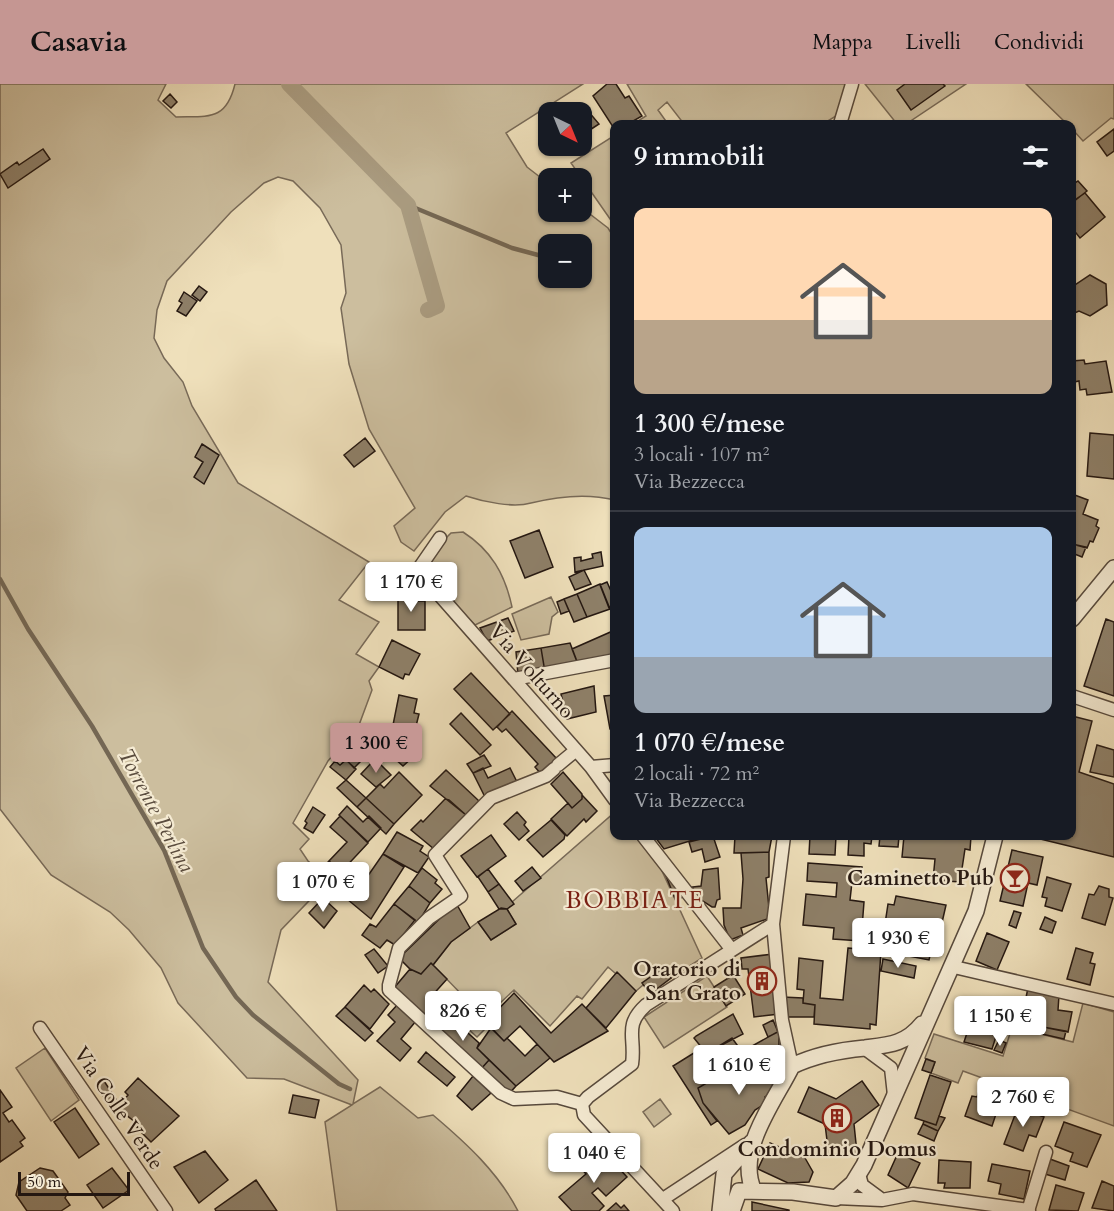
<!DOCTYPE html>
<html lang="it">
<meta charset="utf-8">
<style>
:root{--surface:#171b24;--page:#242831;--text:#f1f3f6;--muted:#9ea1a6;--line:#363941;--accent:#c59692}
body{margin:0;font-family:Cardo,serif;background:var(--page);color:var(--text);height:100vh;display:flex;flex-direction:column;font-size:22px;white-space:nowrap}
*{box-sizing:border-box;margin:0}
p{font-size:20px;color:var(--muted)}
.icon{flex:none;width:33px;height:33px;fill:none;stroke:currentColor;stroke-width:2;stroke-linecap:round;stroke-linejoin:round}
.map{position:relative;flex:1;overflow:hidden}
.details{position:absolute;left:610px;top:36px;width:466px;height:720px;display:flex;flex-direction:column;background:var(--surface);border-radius:12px;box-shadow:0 2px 4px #0004}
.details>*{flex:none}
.needle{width:39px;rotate:137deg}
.fabs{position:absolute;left:538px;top:18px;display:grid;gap:12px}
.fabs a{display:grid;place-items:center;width:54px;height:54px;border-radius:12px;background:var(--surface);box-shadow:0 2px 4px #0004;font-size:30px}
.scale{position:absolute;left:18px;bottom:15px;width:112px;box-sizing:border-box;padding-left:6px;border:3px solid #241711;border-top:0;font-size:16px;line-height:21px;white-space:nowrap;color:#241711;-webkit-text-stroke:4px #f5ebd3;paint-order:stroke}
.price{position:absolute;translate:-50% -51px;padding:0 14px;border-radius:6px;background:#fff;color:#222;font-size:20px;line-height:39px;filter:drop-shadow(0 2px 3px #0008)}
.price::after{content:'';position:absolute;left:50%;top:36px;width:18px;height:14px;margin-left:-9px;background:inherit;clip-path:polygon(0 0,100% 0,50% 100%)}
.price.on{background:var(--accent);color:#111}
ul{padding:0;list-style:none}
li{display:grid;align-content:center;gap:12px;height:318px;padding:0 24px}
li+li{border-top:2px solid var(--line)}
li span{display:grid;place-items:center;height:186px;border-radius:12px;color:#555}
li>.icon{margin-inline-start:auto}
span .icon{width:108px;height:108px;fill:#fffc;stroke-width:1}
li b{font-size:26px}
h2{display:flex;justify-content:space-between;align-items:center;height:72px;padding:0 24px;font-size:26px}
header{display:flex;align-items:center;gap:36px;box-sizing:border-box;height:84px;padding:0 30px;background:var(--accent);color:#111}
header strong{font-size:28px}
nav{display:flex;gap:33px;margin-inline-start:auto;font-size:21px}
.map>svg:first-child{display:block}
.green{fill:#ccbe9e;stroke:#786a58;stroke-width:1.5;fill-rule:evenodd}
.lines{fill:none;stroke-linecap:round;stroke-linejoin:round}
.stream{stroke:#746754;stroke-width:4.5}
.canal{stroke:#aa9c81;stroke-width:16}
.building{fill:#8e8069;stroke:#241711;stroke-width:1.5}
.minor-casing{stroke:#57493c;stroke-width:15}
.tertiary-casing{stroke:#57493c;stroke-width:18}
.minor{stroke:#f5ebd3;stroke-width:12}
.tertiary{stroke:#f5ebd3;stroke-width:15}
.labels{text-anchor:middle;stroke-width:4.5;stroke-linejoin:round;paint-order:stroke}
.street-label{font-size:21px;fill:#241711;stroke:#f5ebd3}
.poi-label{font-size:21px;font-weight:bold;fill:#241711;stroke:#f5ebd3;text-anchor:end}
.water-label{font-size:22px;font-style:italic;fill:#5a4c3e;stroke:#f5ebd3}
.quarter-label{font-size:24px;letter-spacing:1.5px;fill:#7a1f14;stroke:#f5ebd3}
</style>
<header>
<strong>Casavia</strong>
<nav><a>Mappa</a><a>Livelli</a><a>Condividi</a></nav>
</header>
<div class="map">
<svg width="1114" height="1127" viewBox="0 0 1114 1127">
<rect width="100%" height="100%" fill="#efe0bb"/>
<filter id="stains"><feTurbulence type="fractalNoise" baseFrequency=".00333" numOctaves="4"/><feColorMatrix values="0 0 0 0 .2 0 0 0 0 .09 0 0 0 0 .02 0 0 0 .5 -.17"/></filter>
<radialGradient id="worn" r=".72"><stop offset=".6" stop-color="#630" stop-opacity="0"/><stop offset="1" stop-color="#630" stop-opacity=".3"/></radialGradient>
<path class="green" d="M0,0H166L158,16L176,33C209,32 226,37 235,0H583L506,49L527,83L549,100V128H582V124L608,144L615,155V416C587,409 559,412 531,419C513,424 484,418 466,412L445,428L414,467L401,458L394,442L415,424L369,345L349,280L341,224L346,209L341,161L320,124L293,97L278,93L264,99L231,128L167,197L157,226L154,254L164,274L183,298L192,322L238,399L369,478L339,516L379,538L356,570L379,583L369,597L372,606L359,641L328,677L293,739L309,755L300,765L308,777L330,795L281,846L268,898L358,996L353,1020L380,1003L418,1034L433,1031C466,1059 498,1088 518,1127H337L325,1038L352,1021L284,995L247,994L178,919L161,884L129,846L110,828L51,791L0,725ZM549,160H582V194H549Z
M627,0H846L836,32L823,40H684L667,18L658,26L668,40H633L646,32Z
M865,0H966L906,40H897Z
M1026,0H1114V35L1111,34L1083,57L1073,46L1072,40H1067Z
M615,51V142L571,79Z
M463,448C491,466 505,490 512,523L475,541L439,504L430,483L436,464L451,449Z
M551,513L558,528L552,533L549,550L521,556L512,530Z
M615,728V752H638L656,774L702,874L671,894L663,884L636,907L608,883L582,915L577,912L550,942L514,906L481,937L487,943L477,953L455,933L469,918L433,881L451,858L478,838L491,856L516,840L507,825L512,818Z
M707,892L727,923L664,964L644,933Z
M1083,919L1114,928V1042L963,987L958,999L931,989L935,978L925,974L934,950L1003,972L1012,943L1073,958Z
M45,964L79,1016L51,1037L16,984Z
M660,1015L671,1030L654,1043L643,1028Z"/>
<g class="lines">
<path class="stream" d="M408,121L512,164L549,174
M0,495L28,545L92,642L164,766L203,864L236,913L253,931L339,1000L350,1005"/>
<path class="canal" d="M289,0L408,121L437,222L428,226"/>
</g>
<path class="building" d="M607,0H616L625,14L629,12L642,32L628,40H615V46L593,12Z
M905,0H943L945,2L911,26L897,6Z
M170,10L177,18L171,24L163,17Z
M583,21L599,40L582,51V28H571Z
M1114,45V67L1107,72L1097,58Z
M43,65L50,75L8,104L0,90L17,78L19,81Z
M1078,97L1087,107L1073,118L1072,101Z
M1085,109L1105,133L1080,154L1072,144V118Z
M1090,191L1106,200L1107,221L1090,232L1079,227L1072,230V203Z
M199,202L207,208L200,217L192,211Z
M184,208L197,217L186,232L177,227L182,219L179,217Z
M1084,276L1085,280L1106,277L1112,308L1087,311L1086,305L1080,306L1079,297L1074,298L1072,277Z
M1090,349L1114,351V395L1087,392Z
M365,354L375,367L354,383L344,371Z
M202,360L219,371L204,400L194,393L203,378L195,373Z
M1072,410L1088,416L1083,430L1098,436L1096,442L1099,444L1093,458L1090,457L1087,464L1072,460Z
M539,446L553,483L525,494L510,457Z
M1072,460L1086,463L1082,473L1072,469Z
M601,468L603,482L575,488L574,474L581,473V477L593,474L592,470Z
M584,486L591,500L575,506L569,493Z
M607,498L615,516V521L609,524L600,501Z
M600,500L610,525L587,533L577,510Z
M398,508H411V517H425V546H398Z
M577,510L587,533L574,538L564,515Z
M564,515L569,527L561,530L557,518Z
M508,534L514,547L487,557L480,544Z
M1106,535L1114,538V612L1084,602Z
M615,546V571L579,583L572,565Z
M392,556L420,570L409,591L405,590L403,595L379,583Z
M570,559L578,580L545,588L541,564Z
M541,564L545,588L518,591L516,568Z
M471,589L510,630L493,646L454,605Z
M594,602L596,628L567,635L561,610Z
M399,611L417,615L414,629L419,630L415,646L393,641Z
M615,611V645H610L604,612Z
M512,627L557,675L541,690L535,683L538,680L506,645L502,648L497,643Z
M461,629L491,661L480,671L450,640Z
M1072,632L1092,637L1079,688L1114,700V773L1028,752H1072Z
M366,650L378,662L368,672L357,662Z
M350,658L365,673L354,684L340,669Z
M398,660L405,666L394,674L389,668Z
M1097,661L1114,666V693L1090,688Z
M405,666L413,673L403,682L394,674Z
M484,671L491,682L473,689L467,680Z
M375,675L391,691L376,703L361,690Z
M346,676L356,685L346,696L330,683L335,677L340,681Z
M483,684L488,694L510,684L517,698L485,713L473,689Z
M446,686L479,717L466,731L430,702Z
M399,688L422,711L394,740L366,714L380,700L384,704Z
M563,688L582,710V715L572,724L551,700Z
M346,696L366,714L357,723L337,704Z
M582,711L597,727L586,738L584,735L567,752L551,735L568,719L572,724L582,715Z
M366,714L394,740L386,750L357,723Z
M445,715L449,716L466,731L434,765L411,746L421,736L423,738Z
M347,722L363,738L369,732L381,744L368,758L339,731Z
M313,723L325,731L313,749L304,744L307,739L305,737Z
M517,728L526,738L524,741L529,747L519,756L504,740Z
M340,732L368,759L341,788L329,777L347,758L330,743Z
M551,736L565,751L564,755L543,773L527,756Z
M397,748L423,762L420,767L429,773L418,789L383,770Z
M491,751L506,772L477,793L461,772Z
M659,752H706L664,765L655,753Z
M713,752L720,773L705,778L702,765L692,768L689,758Z
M735,752H772L769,768L734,769Z
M810,752H836L835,771L809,770Z
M849,752H872L871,760L864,759V772L848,771Z
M880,752H899L898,763L879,762Z
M904,752H971L970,766L965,765L960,798L933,796L935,775L902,773Z
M1012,766L1043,773L1037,801L1028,799L1023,822L1000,817Z
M769,768V793L766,794L770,834L741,844L743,851L730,856L724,841L723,824H741L743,795L741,769Z
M383,770L404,783L371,835L347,815L365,796Z
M329,777L338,785L332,791L323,783Z
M808,779L862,783L861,799L852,798L850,816L864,818L861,857L833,855L834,844L803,841L806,810L836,813L837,799L807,797Z
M532,783L541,794L523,807L515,797Z
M422,784L437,796L435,799L442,805L430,819L409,802Z
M718,784L720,815L717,816L715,823H712L701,816L692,803L701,802L703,786Z
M488,785L499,800L488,808L478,793Z
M668,791L684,812L676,817L666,792Z
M1047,793L1071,800L1062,827L1045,822L1047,814L1042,813Z
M499,800L514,820L507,825H499L488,808Z
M409,802L430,819L418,839L394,820Z
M1099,802L1109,805V813L1113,814L1105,841L1082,834L1089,810L1094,811Z
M896,812L946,821L941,843H937L929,876L903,871L907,844L885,840L888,820L894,821Z
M323,814L337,827L324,844L309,829Z
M456,819L470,844L451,858L433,881L431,879L421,890L410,885L399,874Z
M394,820L415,836L395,861L387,856L380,864L362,851L370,840L376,843Z
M501,824L507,825L516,840L491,856L478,838Z
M1014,827L1021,829L1016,844L1009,841Z
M1045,833L1056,838L1052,849L1040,845Z
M987,849L1009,858L997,886L976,877Z
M848,864L881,867L876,941L870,940V945L814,940L815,921L803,919L804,906L797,905L799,874L823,877L820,914L843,916Z
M1076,864L1093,869L1090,879L1095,880L1090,901L1067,895Z
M374,865L388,882L378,889L365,871Z
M773,870L779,930L754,933L748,885H742L741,874Z
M883,875L916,882L914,894L881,887Z
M431,879L447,895L430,914L449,932L437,945L394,904L410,885L421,890Z
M663,884L671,894L650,910L642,899Z
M617,888L636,907L606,944L586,924Z
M733,891L745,910L726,922L714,903Z
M364,901L371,908L374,905L389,920L370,945L345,923Z
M1028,904L1059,911L1058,926L1072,928L1068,948L1043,943L1042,948L996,936L999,918L1024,923Z
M457,908L467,918L451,934L441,924Z
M514,909L551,949L582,920L608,947L554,978L520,942L504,957L486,938Z
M782,913L803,914V919L815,921L814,933H783Z
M398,920L416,937L401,955L411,964L400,977L377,957L395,938L388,931Z
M345,923L373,949L365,957L336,932Z
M733,930L743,950L714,965L719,972L711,979L715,994L698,1004L703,1019L717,1037L711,1041L673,982L702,964L694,954L696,952Z
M449,932L479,959L477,964L489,976L481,985L437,945Z
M773,936L778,948L768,953L763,941Z
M976,936L999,943L992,965L964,958L968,946L972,947Z
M1043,943L1066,947L1064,955L1042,950Z
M491,944L504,957L507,954L525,972L537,960L550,974L516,1002L477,964Z
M779,947V969L752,984L744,970L747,968L745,966Z
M732,954L740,965L736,967L740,972L744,970L752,984L733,996L714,965Z
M999,956L1006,959L1002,969L994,966Z
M426,968L455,993L447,1002L418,978Z
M719,972L731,992L715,994L711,979Z
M926,975L935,978L931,989L922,986Z
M489,976L516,1002L508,1011L481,985Z
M760,979L763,984L772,982L778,988L780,995L776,1006L765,1013L768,1018L755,1026L745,1041L729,1050L703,1019L698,1004L715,994L731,992L733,996Z
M930,991L951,998L936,1041L915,1034Z
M473,992L491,1009L472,1026L457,1012Z
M138,994L179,1032L151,1058L137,1044L139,1041L113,1021L122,1018L128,1011L125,1008Z
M104,997L118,1018L110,1023L97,1002Z
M862,997L879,1021L854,1040L857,1069L829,1073L825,1040L798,1028L809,1003L836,1015Z
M980,1004L1002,1012L992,1042L965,1032L972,1012L977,1013Z
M0,1006L12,1023L3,1029L9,1038L12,1036L25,1054L20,1058L23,1062L0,1078Z
M293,1011L319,1016L315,1034L289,1029Z
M1018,1023L1044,1033L1036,1053L1029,1051L1023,1067L1004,1060Z
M75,1024L99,1060L79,1074L54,1038Z
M939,1032L945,1034L938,1047L923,1040L924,1037L936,1041Z
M1064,1038L1101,1051L1087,1083L1070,1077L1073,1069L1055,1062Z
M923,1040L938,1047L934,1057L918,1050Z
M770,1059L805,1074L813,1088L809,1098L788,1099L758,1085Z
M601,1065L627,1093L606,1112L598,1104L592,1109L604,1122L599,1127H572L559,1113L586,1090L581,1084Z
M205,1067L228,1096L199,1119L174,1083Z
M898,1069L920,1079L908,1104L888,1091Z
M1050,1075L1069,1082L1065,1096L1045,1090Z
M939,1076L971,1078L970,1104H944L945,1099H938Z
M992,1080L1030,1087L1024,1115L999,1110L1001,1100L988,1097Z
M40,1084L53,1087L68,1108L65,1114L70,1121L61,1127H27L16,1111L19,1098Z
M112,1084L129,1106L103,1124L87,1101Z
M256,1096L277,1127H216L215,1125Z
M1102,1097L1114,1102V1127L1092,1124Z
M1056,1101L1084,1109L1078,1127L1049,1126Z
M752,1118L789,1126V1127H752Z
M616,1119L621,1124L624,1121L629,1127H607Z"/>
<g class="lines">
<g class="minor-casing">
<path id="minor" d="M840,40L852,0
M440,454L420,483L421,490L591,683L615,716
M514,595L615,576
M1072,612L1114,626
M558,681L575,667
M591,683L615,681
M554,685L546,692L491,714L435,771L461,812L429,834L399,864L389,901V906L501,1009L514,1015L557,1013L582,1020
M643,752L732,866
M773,840L782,936L792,982
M954,883L1114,920
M40,944L166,1127
M864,964L891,984L894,1011
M582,1020L588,1013L632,980C636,953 623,942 646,921L773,840L784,752
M582,1020L584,1031L673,1127
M859,1090L862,1101L881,1115
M836,1114L882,1116L913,1110L1029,1126
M663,1115L745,1061
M1028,1127L1046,1068"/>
</g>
<g class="tertiary-casing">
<path id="tertiary" d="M1072,535L1114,484
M754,1107C735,1067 775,1017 792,982C813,972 842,966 865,964C889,961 906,960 922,940
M720,1127L724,1090L752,1058
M732,1127L739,1107L793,1108L836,1114L853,1099L864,1081L976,827L995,752"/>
</g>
<use href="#minor" class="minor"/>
<use href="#tertiary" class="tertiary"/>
</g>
<defs>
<g id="bar-ring" transform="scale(1.5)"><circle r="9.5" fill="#f5ebd3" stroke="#8f2418" stroke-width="1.5"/><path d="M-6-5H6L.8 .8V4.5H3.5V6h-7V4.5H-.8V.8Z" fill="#8f2418"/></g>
<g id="building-ring" transform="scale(1.5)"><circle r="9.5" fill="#f5ebd3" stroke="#8f2418" stroke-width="1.5"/><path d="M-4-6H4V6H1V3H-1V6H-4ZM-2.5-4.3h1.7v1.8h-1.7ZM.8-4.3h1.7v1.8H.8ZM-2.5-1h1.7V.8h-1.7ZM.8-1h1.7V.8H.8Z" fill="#8f2418"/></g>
</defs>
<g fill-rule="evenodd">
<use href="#bar-ring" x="1015" y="794"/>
<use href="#building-ring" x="762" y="897"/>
<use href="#building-ring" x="837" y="1034"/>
</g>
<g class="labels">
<g class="street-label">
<text transform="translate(532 587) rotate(49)" y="7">Via Volturno</text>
<text transform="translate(119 1024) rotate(56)" y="7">Via Colle Verde</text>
</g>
<g class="poi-label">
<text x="994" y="801">Caminetto Pub</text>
<text x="741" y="892">Oratorio di<tspan x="741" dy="24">San Grato</tspan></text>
<text x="837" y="1072" text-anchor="middle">Condominio Domus</text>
</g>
<g class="water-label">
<text transform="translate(157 726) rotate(62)" y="8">Torrente Perlina</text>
</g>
<g class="quarter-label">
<text x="635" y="824">BOBBIATE</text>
</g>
</g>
<rect width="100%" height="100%" filter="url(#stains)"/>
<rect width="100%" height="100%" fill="url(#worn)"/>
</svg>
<div class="fabs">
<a><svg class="needle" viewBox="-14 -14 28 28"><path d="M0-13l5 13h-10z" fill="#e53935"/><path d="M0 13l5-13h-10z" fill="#9ea1a6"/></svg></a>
<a>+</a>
<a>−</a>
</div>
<div class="scale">50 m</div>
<b class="price" style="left:411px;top:529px">1 170 €</b>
<b class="price on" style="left:376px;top:690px">1 300 €</b>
<b class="price" style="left:323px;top:829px">1 070 €</b>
<b class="price" style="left:898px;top:885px">1 930 €</b>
<b class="price" style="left:463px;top:958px">826 €</b>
<b class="price" style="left:1000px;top:963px">1 150 €</b>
<b class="price" style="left:739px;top:1012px">1 610 €</b>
<b class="price" style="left:1023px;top:1044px">2 760 €</b>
<b class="price" style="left:594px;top:1100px">1 040 €</b>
<section class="details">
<h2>9 immobili<svg class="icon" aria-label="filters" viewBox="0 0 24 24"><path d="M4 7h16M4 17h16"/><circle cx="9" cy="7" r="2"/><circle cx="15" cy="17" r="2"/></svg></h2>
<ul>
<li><span style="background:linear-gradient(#ffd9b3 60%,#b9a48a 0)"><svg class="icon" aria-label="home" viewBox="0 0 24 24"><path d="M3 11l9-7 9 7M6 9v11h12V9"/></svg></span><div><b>1 300 €/mese</b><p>3 locali · 107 m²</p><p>Via Bezzecca</p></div></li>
<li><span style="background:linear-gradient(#a9c7e8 70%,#9aa5b1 0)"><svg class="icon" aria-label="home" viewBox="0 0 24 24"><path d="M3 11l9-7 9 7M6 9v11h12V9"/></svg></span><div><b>1 070 €/mese</b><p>2 locali · 72 m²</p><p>Via Bezzecca</p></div></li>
</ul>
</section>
</div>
